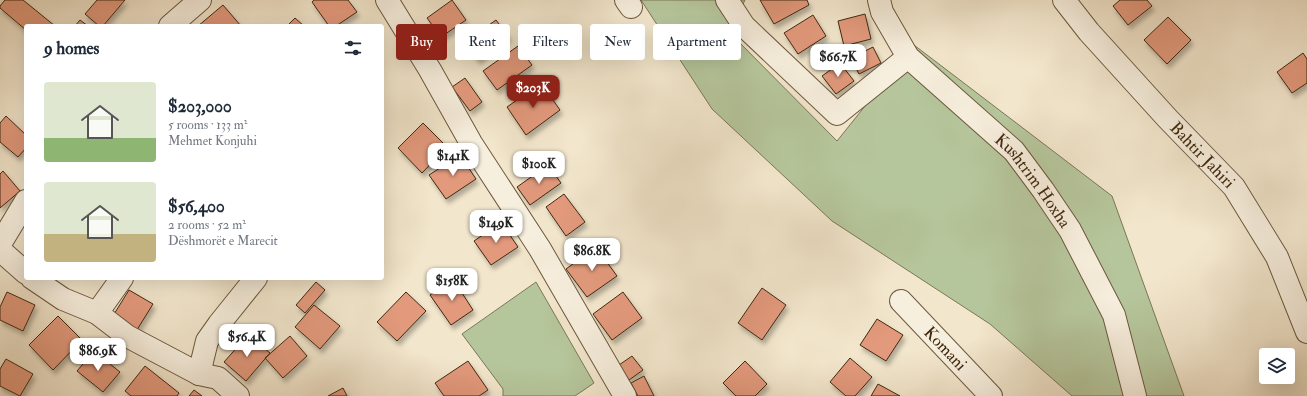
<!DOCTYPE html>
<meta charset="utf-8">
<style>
:root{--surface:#fff;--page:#f6f6f7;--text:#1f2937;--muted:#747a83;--accent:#8f2418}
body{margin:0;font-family:"IM FELL Double Pica",serif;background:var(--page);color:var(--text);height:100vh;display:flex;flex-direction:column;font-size:15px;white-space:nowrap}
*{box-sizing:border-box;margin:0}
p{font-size:13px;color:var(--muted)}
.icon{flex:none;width:22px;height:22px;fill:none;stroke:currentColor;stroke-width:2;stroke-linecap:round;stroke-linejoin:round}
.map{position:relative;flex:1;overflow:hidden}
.sheet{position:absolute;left:24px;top:24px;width:360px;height:256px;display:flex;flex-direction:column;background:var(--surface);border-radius:4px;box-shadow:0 4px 16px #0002}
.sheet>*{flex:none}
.guide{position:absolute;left:396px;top:24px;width:380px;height:36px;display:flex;gap:8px}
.controls{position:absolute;left:1259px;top:348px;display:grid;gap:8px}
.controls a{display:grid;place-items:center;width:36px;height:36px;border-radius:4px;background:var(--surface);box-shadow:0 4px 16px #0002;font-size:20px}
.price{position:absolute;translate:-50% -34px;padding:0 9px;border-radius:8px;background:#fff;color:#222;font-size:13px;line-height:26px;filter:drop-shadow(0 1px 2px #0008)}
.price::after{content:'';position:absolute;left:50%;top:24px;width:12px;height:9px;margin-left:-6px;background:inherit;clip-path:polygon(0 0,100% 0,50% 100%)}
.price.current{background:var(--accent);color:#fff}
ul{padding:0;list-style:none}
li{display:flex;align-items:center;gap:12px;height:100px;padding:0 20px}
li span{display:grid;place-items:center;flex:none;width:112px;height:80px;border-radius:4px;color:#555}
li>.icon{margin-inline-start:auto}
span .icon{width:48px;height:48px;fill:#fffc;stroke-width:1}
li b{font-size:17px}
h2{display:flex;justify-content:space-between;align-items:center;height:48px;padding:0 20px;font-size:17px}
.pill{padding:0 14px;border-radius:4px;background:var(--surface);box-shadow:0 4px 16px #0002;font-size:14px;line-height:36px}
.pill.current{background:var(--accent);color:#fff}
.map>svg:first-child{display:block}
.green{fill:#b6c69c;stroke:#7b7756}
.building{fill:#e2997b;stroke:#40280f;filter:url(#shadow)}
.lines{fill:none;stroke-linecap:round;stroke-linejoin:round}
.minor-casing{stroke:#6c583e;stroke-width:24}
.minor{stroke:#f7efde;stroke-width:22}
.labels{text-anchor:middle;stroke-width:4;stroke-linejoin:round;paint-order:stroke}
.street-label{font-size:17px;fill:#40280f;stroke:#f7efde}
</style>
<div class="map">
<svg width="1307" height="396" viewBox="0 0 1307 396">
<defs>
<filter id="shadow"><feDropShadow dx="2.5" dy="4.5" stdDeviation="2" flood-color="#0004"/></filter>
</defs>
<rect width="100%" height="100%" fill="#f2e6cc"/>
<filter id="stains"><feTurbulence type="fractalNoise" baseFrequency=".005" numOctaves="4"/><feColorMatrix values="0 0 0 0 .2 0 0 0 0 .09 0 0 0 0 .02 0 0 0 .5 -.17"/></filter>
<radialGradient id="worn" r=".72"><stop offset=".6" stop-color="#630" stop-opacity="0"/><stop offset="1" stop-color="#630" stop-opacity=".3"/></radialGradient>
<path class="green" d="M641,0H745L729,32L837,141L914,45L1112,196L1184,396H1072L990,324L832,221L712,109Z
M536,282L594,383L575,396H503V389L462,334Z"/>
<path class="building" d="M5,0H23L55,26H26V30L0,8V6Z
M97,0H125L103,26H99L85,14Z
M314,0H348L357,12L336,26H329L312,2Z
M452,0L466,20L441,37L427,18Z
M760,0H807L809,5L774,24Z
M1120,0H1147L1152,6L1128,25L1113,6Z
M223,5L241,26H198Z
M865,14L871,39L844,46L838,21Z
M813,15L826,36L798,54L784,33Z
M1168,17L1191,40L1167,64L1144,40Z
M295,18L304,26H287Z
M80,20L88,26H75Z
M496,20L509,37L478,60L465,42Z
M518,46L532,65L497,90L483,71Z
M873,47L881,63L859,74L851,58Z
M1303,53L1307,59V83L1292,93L1277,72Z
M840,63L854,81L836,94L822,76Z
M465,78L482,102L470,111L452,87Z
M541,83L560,110L526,135L507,107Z
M6,116L26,135V148L18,157L0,142V123Z
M423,123L447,147L422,173L398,148Z
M460,155L476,179L446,199L429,175Z
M548,165L561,183L530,205L517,187Z
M3,171L20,191L0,208V174Z
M564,194L585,222L566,236L546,207Z
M501,222L518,247L491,265L474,241Z
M596,247L617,276L587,297L566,269Z
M453,279L473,310L451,325L430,295Z
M316,282L325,290L305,313L296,305Z
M762,288L786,305L762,340L738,323Z
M129,290L153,304L135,333L111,319Z
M7,292L35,305L23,331L0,320V307Z
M406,292L426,311L397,341L377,322Z
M623,292L642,318L612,340L593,314Z
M314,305L340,326L320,349L295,327Z
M58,316L82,340L53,370L29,345Z
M877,319L903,335L886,361L860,345Z
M248,335L270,353L246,381L224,362Z
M290,336L307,356L283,378L265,358Z
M94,351L120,372L103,392L77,371Z
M632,356L643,370L629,380L619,365Z
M850,358L872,377L855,396H846L830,382Z
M6,359L33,374L20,396L0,386V369Z
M468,361L488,390L479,396H444L435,383Z
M745,361L767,384L755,396H736L723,383Z
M145,366L179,393L177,396H131L125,391Z
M644,376L654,396H638L631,383Z
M878,384L900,396H871Z
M343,388L347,396H328Z
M194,390L202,396H189Z"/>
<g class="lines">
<g class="minor-casing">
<g id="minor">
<path d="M387,0L430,70L471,143L540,249L625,396"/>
<path d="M626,0L631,7"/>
<path d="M727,0L744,26L837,114L908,57"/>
<path id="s1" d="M879,0L882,12L908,57L1014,151L1043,190L1070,230L1114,315L1135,396"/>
<path id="s2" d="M1064,0L1089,32L1168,119L1234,187L1277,257L1307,332"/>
<path d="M170,26L200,0"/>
<path d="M0,244L26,201"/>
<path d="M0,250L26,273"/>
<path d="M32,278L63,299L97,313L127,336L199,374L218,378L238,396"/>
<path id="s3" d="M901,301L991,396"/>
<path d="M97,313L122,278"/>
<path d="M199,374L207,341L219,324L256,278"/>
</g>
</g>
<use href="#minor" class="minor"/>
</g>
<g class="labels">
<g class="street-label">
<text dy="6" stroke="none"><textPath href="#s2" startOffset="208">Bahtir Jahiri</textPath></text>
<text dy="6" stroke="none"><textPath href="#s1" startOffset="241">Kushtrim Hoxha</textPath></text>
<text dy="6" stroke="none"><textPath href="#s3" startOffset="65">Komani</textPath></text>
</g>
</g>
<rect width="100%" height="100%" filter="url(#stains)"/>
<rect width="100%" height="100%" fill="url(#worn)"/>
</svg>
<div class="controls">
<a><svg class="icon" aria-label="layers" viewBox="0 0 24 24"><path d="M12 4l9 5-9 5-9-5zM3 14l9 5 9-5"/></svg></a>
</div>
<b class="price" style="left:838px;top:78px">$66.7K</b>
<b class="price current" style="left:533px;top:109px">$203K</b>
<b class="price" style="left:453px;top:177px">$141K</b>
<b class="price" style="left:539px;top:185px">$100K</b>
<b class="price" style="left:496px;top:244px">$149K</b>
<b class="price" style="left:592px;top:272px">$86.8K</b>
<b class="price" style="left:452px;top:302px">$158K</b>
<b class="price" style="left:247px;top:358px">$56.4K</b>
<b class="price" style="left:98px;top:372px">$86.9K</b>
<div class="guide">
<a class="pill current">Buy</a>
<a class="pill">Rent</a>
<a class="pill">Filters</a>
<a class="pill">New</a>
<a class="pill">Apartment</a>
</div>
<section class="sheet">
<h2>9 homes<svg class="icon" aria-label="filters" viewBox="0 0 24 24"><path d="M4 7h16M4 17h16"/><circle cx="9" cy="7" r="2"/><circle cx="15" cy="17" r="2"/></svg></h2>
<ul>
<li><span style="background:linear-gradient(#dfe7d0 70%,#8fb573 0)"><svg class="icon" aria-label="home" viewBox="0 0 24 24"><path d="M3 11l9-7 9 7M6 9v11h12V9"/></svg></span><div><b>$203,000</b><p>5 rooms · 133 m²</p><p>Mehmet Konjuhi</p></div></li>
<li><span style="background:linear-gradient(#dfe7d0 65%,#c2b280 0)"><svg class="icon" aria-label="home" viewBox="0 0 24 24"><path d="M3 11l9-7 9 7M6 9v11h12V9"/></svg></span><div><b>$56,400</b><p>2 rooms · 52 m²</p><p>Dëshmorët e Marecit</p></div></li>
</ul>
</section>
</div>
